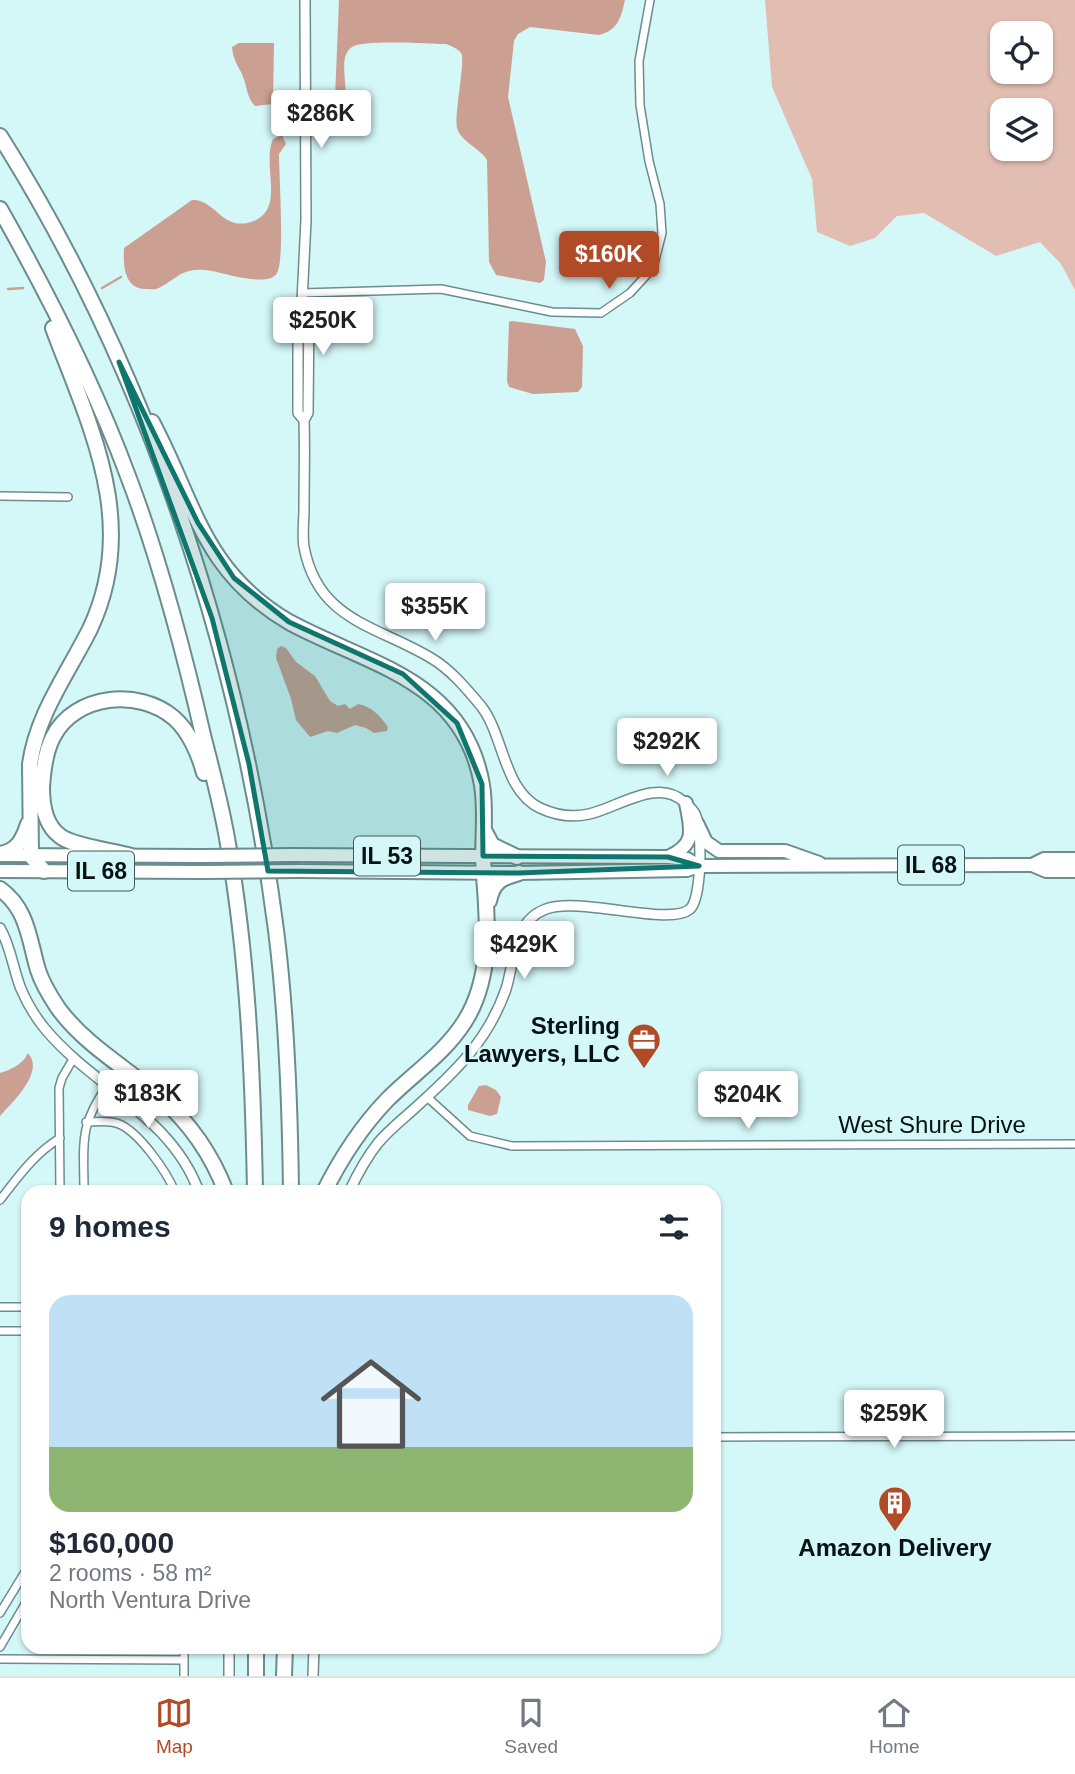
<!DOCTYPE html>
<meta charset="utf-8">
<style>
:root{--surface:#fff;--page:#f6f6f7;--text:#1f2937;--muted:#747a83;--line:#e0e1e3;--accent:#b14a26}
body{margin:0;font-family:Arial,sans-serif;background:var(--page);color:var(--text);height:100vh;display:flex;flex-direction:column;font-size:26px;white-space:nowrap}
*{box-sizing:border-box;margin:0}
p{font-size:23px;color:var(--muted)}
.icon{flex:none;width:38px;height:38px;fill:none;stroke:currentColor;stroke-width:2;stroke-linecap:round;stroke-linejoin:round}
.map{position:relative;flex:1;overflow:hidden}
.panel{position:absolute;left:21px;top:1185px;width:700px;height:469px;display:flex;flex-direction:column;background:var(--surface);border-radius:21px;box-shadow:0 2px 5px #0004}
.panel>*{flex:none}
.fabs{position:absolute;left:990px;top:21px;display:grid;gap:14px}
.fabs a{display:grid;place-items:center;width:63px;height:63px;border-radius:14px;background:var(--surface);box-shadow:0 2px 5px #0004;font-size:35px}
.price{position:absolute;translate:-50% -60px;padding:0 16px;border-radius:7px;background:#fff;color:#222;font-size:23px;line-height:46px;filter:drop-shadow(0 2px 4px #0008)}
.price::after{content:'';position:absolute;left:50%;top:42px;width:21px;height:16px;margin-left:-10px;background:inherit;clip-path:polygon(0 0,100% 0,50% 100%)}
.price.on{background:var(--accent);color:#fff}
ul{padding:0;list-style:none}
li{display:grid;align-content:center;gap:14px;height:371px;padding:0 28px}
li span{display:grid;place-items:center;height:217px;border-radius:21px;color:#555}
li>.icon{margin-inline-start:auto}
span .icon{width:126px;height:126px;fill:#fffc;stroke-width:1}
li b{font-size:30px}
h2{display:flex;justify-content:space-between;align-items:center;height:84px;padding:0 28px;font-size:30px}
.dock{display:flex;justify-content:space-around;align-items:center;height:98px;border-top:2px solid var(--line);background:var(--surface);font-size:19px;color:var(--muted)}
.dock a{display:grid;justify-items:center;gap:4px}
.dock .on{color:var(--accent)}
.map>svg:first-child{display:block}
.green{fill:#e2beb2;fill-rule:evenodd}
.water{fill:#cba092}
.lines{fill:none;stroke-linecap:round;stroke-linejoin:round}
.stream{stroke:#cba092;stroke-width:2.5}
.minor-casing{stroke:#6c8c8d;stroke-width:10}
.tertiary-casing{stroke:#6c8c8d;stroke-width:12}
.primary-casing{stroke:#6c8c8d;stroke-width:16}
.motorway-casing{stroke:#6c8c8d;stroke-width:18}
.minor{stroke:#fff;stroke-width:7}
.tertiary{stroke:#fff;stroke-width:9}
.primary{stroke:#fff;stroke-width:12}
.motorway{stroke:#fff;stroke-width:14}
.primary-bridge-casing{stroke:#6c8c8d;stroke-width:16;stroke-linecap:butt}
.primary-bridge{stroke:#fff;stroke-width:12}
.marked{fill:#0f766e;fill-opacity:0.2;stroke:#0f766e;stroke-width:5;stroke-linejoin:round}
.labels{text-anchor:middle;stroke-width:5;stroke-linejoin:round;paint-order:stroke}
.shield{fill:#d4f7f8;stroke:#445758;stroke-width:2}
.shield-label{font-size:23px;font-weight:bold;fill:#061213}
.poi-label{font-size:24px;font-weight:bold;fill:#061213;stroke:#d4f7f8;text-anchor:end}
.street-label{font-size:24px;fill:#061213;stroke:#d4f7f8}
</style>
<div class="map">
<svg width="1075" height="1676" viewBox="0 0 1075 1676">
<rect width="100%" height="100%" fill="#d4f7f8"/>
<path class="green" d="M765,0H1075V290L1061,264L1040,242L996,256L924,213L897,216L875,238L850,246L817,232L812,179L772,87ZM1003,33H1041V72H1003ZM1003,110H1041V149H1003Z"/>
<path class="water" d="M339,0H625C621,18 618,30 599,35L530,27L518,34L514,41L508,97L546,262L544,280L540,283L496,275L489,262L487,160C480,148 461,142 457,128C454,114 466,59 461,53C457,48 451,46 446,44C429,44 364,39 352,47C331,61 363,108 328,126L324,117L335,98Z
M239,43H274L273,104L255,106C246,97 247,85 242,74C237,64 233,59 232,47Z
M282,135L286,144L279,154C279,175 285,259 277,273C268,289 220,271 205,270C178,268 175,282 156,289C153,290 148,289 145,289C124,288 123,265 124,248L192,200C214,198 222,231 251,222C287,211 261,165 273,139Z
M512,321L575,329L583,346L582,387L578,392L533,394L509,387L507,381L509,322Z
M281,646L286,648L296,662L315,676L330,701L338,706L345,704L350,709L358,704C373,707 379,715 388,727L387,731L374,733L366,728L355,725L337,733L328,731L310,737L296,720L291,699L276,658L277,649Z
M28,1053C45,1072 13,1102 0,1116V1073C12,1069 22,1065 28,1053Z
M486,1085L496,1090L501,1097L497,1114L490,1116L468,1110V1105L479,1086Z"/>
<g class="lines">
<path class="stream" d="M102,288L121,277
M8,289L23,288"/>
<g class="minor-casing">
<path id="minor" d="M302,293L441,289L552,312L601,313L630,293L653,268L662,233L660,204L649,161L640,105L639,61L650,0
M0,496L68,497
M427,1097L470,1136L512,1146L1075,1144
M86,1122C97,1122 109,1120 119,1124C139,1132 167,1172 175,1192
M60,1192L59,1088L62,1078L73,1059
M84,1192C84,1144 78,1126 108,1085
M0,1200C18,1177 34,1154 60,1138
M0,1307H28
M0,1331H28
M714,1437L1075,1436
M0,1613L28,1567
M0,1647L28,1599
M0,1659L184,1660
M184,1676V1647"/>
</g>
<g class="tertiary-casing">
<path id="tertiary" d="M302,301L309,307L308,413L304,420C305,450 304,479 304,509C304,521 302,535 304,547C318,621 376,625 431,658C450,669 466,688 481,706C504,735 503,790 540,808C555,815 572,818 589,814C617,808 658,777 684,802C689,806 694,810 696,816C702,832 702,898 690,909C669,927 580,896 546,909C513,921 515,960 506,989C488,1041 455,1072 415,1108C403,1119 389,1130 378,1143C366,1158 357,1175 349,1192
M304,420L298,413V308L302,301L306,220L305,0
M0,928C11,947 13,969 21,989C27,1003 36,1018 46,1030C94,1087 172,1117 199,1192
M229,1647V1676
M313,1676L314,1647"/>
</g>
<g class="primary-casing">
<path id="primary" d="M697,823L706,842L719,851H785L819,863
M0,855L202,856
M292,855L668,857L687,859L699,866
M668,857C697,844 691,830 686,803
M1032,865L1044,859H1075
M0,871L203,872
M298,871L519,873L687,870L699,866L1032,865L1046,871H1075"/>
</g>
<g class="motorway-casing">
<path id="motorway" d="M0,136C150,374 240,652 276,930C287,1017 290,1104 291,1192
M0,209C48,294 94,384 128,476C160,560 183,648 203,735C212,771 222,807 228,844C248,958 253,1076 255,1192
M152,422C195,503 202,571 289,622C368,665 464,679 482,785C487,815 481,846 484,876C488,923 492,978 465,1021C445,1053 414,1073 387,1100C361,1127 341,1158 324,1192
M484,830L492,845L517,857
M0,854C17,851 23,840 28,824
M131,856C114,851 72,846 60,836C45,825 42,806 42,788C43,771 45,752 53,737C75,694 139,688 174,718C189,731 199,754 204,773
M44,871L31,856L30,764C37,714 68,673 90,629C140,523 90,427 53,328
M0,889C28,909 29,940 38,970C42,983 50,996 58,1008C84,1044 125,1067 159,1096C189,1122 212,1155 226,1192
M489,901C493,882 501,878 519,873
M256,1647V1676
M284,1676L285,1647"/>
</g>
<use href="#minor" class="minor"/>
<use href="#tertiary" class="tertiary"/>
<use href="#primary" class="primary"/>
<use href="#motorway" class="motorway"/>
<g class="primary-bridge-casing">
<path id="primary-bridge" d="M202,856L292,855
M203,872L298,871"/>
</g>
<use href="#primary-bridge" class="primary-bridge"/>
</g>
<path class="marked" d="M119,362L198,523L234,578L289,622L403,674L457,723L482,784L483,856L668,857L699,866L519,873L268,871L249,764L212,618Z"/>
<defs>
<g id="office-pin" transform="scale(1.75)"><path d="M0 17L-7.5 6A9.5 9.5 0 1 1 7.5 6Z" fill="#b14a26" stroke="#d4f7f8"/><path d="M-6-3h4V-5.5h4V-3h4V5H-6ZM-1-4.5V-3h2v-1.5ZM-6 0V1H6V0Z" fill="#fff"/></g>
<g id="building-pin" transform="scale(1.75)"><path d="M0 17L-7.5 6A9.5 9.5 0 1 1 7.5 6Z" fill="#b14a26" stroke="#d4f7f8"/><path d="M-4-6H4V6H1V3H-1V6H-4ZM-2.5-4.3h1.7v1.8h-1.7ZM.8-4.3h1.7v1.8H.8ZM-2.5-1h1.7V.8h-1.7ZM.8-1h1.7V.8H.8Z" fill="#fff"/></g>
</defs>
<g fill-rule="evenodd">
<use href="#office-pin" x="644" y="1040"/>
<use href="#building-pin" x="895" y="1503"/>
</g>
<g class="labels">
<g class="shield">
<rect x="354" y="836.5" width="66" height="39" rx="5"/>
<rect x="898" y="845.5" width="66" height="39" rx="5"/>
<rect x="68" y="851.5" width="66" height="39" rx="5"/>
</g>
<g class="shield-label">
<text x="387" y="864">IL 53</text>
<text x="931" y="873">IL 68</text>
<text x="101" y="879">IL 68</text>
</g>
<g class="poi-label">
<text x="620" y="1034">Sterling<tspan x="620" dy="28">Lawyers, LLC</tspan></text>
<text x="895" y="1556" text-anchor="middle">Amazon Delivery</text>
</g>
<g class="street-label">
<text x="932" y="1133">West Shure Drive</text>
</g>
</g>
</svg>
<div class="fabs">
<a><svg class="icon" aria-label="locate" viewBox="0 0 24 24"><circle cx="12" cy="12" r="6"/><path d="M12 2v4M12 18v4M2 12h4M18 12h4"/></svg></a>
<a><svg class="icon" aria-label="layers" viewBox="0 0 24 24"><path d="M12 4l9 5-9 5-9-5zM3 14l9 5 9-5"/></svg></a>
</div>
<b class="price" style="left:321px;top:150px">$286K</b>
<b class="price on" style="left:609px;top:291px">$160K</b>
<b class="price" style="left:323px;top:357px">$250K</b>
<b class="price" style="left:435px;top:643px">$355K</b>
<b class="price" style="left:667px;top:778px">$292K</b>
<b class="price" style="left:524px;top:981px">$429K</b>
<b class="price" style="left:148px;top:1130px">$183K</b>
<b class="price" style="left:748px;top:1131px">$204K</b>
<b class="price" style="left:894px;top:1450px">$259K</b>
<section class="panel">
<h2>9 homes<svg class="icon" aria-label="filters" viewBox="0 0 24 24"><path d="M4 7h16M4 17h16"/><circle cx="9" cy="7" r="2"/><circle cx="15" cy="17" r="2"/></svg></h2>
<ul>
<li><span style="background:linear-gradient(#bfe0f5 70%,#8fb573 0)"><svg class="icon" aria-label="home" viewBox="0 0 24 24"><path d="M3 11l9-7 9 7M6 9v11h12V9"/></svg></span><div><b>$160,000</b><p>2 rooms · 58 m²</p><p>North Ventura Drive</p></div></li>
</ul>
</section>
</div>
<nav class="dock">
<a class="on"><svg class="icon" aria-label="map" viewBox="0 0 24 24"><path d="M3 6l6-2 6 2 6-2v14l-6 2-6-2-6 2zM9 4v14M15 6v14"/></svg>Map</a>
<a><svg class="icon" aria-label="saved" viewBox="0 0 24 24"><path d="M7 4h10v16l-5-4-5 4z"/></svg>Saved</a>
<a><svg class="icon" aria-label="home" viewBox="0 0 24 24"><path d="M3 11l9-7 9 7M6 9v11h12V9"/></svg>Home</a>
</nav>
